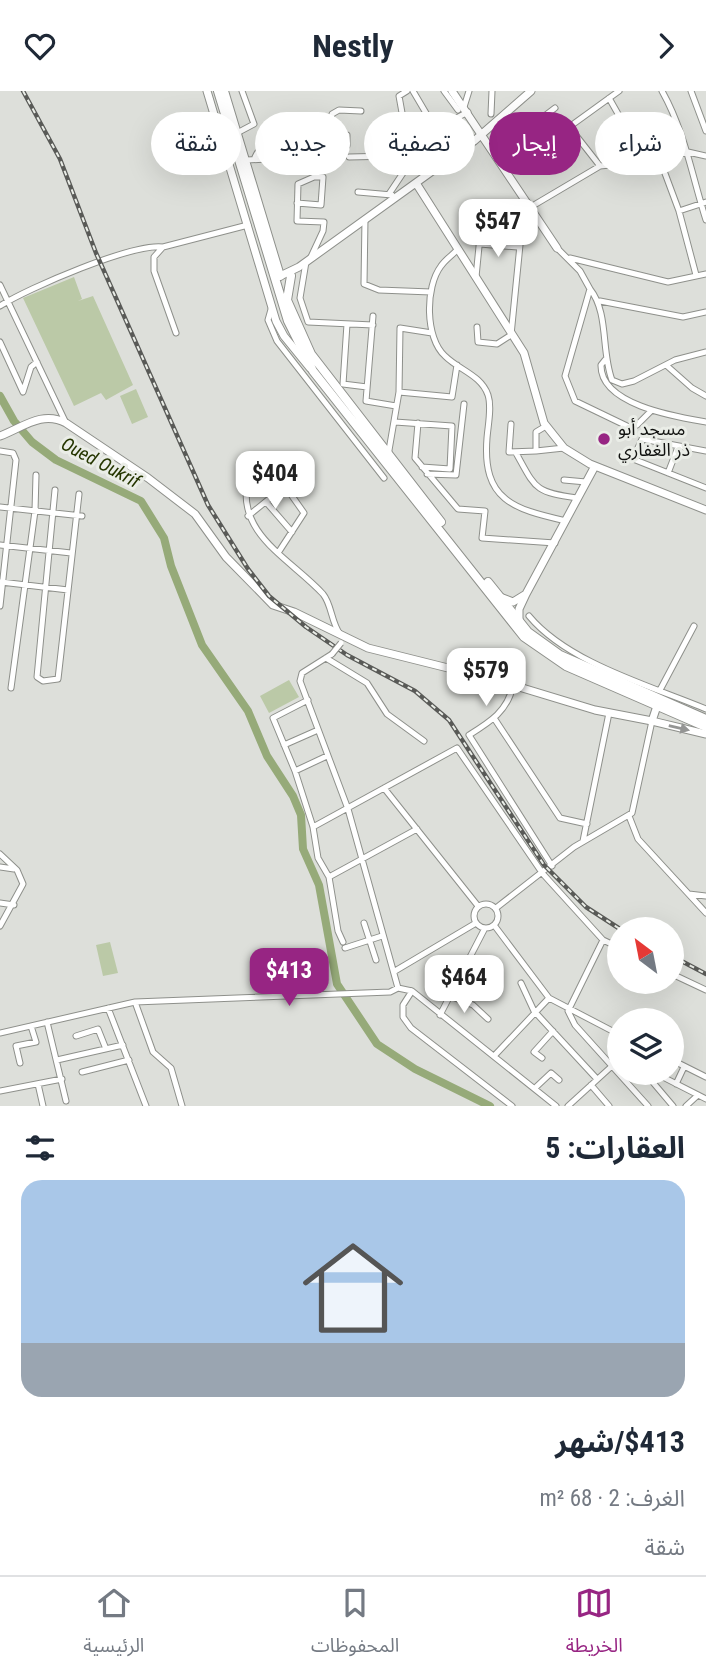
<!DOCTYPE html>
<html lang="ar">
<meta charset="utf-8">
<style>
:root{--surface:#fff;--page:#f2f2f3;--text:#1f2937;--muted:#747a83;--line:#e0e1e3;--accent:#972583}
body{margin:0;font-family:"Roboto Condensed","Noto Sans Arabic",sans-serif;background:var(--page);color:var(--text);direction:rtl;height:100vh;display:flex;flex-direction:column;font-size:26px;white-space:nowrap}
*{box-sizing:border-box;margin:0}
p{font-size:23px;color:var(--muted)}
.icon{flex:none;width:38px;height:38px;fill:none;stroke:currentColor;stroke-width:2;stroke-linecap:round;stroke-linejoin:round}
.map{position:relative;height:1015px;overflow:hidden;direction:ltr}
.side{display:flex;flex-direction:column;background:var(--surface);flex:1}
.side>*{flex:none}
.banner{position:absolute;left:21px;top:21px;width:665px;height:63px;direction:rtl;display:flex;gap:14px}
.needle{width:46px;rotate:328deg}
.fabs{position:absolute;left:607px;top:826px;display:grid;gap:14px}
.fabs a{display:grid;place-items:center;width:77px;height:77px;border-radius:50%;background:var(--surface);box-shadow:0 7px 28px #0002;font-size:35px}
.price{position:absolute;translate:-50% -60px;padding:0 16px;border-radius:14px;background:#fff;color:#222;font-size:23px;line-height:46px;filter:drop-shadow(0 2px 4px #0008)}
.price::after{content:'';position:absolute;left:50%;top:42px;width:21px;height:16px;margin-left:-10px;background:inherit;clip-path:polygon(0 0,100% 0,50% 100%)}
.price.on{background:var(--accent);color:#fff}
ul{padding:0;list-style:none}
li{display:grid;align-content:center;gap:14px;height:371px;padding:0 21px}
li+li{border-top:2px solid var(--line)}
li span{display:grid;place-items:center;height:217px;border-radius:21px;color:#555}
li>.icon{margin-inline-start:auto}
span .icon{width:126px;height:126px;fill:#fffc;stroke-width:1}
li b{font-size:30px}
h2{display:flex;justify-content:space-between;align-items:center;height:84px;padding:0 21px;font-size:30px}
.chip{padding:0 24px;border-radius:32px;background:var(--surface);box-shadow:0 7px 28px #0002;font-size:24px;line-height:63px}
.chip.on{background:var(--accent);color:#fff}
header{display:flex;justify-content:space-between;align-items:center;height:91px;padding:0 21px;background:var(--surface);font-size:32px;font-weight:700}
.menu{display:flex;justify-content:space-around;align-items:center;height:98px;border-top:2px solid var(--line);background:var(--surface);font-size:19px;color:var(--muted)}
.menu a{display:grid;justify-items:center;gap:4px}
.menu .on{color:var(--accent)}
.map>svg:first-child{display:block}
.green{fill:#bbc9a7}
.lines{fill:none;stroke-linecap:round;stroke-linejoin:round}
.river{stroke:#96aa79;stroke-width:8}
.street-casing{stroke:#8e908b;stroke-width:7}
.secondary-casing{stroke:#8e908b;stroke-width:9}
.primary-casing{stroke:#8e908b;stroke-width:10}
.street{stroke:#fff;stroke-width:5}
.secondary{stroke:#fff;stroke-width:7}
.primary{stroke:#fff;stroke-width:8}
.rail-casing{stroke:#595a57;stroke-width:4.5}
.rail{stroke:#eaede7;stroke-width:2;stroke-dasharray:5;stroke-linecap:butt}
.street-bridge-casing{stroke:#8e908b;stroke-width:7;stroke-linecap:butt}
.street-bridge{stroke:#fff;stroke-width:5}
.oneway{fill:#949594}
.poi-dot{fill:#972583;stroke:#eaede7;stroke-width:2.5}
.labels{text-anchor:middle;stroke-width:6;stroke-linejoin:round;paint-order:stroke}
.poi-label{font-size:18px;fill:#121311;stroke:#eaede7;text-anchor:start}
.water-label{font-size:19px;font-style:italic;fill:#253600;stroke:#eaede7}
</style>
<header><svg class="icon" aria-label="forward" viewBox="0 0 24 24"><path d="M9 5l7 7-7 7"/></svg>Nestly<svg class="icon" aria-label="heart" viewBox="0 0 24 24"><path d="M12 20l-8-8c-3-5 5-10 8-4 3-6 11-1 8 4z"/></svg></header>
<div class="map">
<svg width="706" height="1015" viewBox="0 0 706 1015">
<rect width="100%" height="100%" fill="#dddfda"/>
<path class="green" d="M74,186L82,208L78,210L93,205L133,294L106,309L101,302L74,315L23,207Z
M136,298L148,326L132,333L120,305Z
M289,589L299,606L269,622L260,605Z
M110,851L118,882L103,885L96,854Z"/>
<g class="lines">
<path class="river" d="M0,305L14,330L32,351L56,369L141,410L164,447L171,475L202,554L248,620L267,665L293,705L301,724L303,758L319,794L337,893L377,953L415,978L490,1015"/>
<g class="street-casing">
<path id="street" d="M413,0L436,39
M444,0L458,19
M662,0C685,41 692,85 706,129
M691,0L706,40
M609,7L630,44
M464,16L469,0
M491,23L492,0
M571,38L600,75
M237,42L254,33L242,0
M406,44L399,5L407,0
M541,59L526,39L555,17
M321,65L326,57L332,23L339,19L361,20
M255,66C271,34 297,43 328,44
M349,66L393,65L403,55
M247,69L321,65L347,55V44
M660,69L679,120L696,184
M507,81L619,0
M358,101L392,104
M389,103L403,82V55L468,21
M297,112L321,114L323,86H314L298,93L297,130L324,131L323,140L310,168
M679,120L706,111
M365,128L364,193L379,199L431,201
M480,153L518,156
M557,157L580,180L590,198L565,285L575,310L629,336L637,334L650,321
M456,160C451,165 445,169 441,175C425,196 425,247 445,265C459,279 481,284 488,304C492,316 488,334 487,347C482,409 513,418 566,430
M570,167L668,191L706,183
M306,171L300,207L308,231L373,234
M476,186L482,125
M0,194L65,330
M590,198C609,222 601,260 612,289L622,293L634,290L675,269L706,261
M600,210L683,226L706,221
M0,215C28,197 133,152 163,156
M272,215L268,229L277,250L384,387
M373,225L366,310L396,315
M347,233L343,293L367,296
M477,236L478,251L497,253L511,244L523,124L529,117L600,75L660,69L688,61L706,65
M176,242L154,180V166L163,156L248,134
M0,251L23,301L31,276L37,271
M605,269L601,274C600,314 677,326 706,331
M666,274L692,297L706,305
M399,301L452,306L457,274
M395,331L452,335L450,378L422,376
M418,332L415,367L458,418L485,420L482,447L555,452
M511,333L509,361L536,360V341L546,335
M0,360L13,362L16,369L0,515
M536,360L564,357
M706,360L642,348L633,368L706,397
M516,362C536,398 534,401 577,407
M388,365L399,301L400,237L432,242
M668,382L678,356
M427,383L456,384L464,313
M564,389L586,391
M55,399L37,586L43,590L58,588L79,403
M266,411L292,441
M0,416L82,425
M248,425L285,395
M0,454L71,462
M278,462L304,422L285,395L248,388C235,443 291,468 323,503C332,514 331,531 340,543
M1,491L68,499
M529,525C568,572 651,595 706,618
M332,563L302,582L300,590L348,718L398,897
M326,567L367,592L387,623L424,650
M513,594C508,620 490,631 469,644L552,775
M11,597L35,420L36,384
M660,599L694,535
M308,609L273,627L295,680L313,736L318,767L329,786L338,840L343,851
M494,627L560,727L587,733
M284,654L318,639
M295,680L327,665
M384,697L478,815
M629,725L638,748L706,822
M313,736L457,657L543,783L603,849L568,920L575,934L648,1015
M583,750L609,622
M0,763L17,779L23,793L0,835
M0,776L14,778
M329,786L417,738
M689,803L706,805
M0,812L14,814
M474 825a12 12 0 1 1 24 0a12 12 0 1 1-24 0Z
M496,817L574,756L632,722L652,630
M364,832L376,869
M494,834L549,907L620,944
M603,849L620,857
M345,857L382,845
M395,880L476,832
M672,883L706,899
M521,892L534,920L597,988
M412,900L403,914V926L411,937L512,1015
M450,905L473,914L488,928
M135,911L153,961L171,977L182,1015
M108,917L146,1015
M440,924L485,837
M47,931L66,1010
M0,942L135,911L390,901L398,897L412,900L556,1015
M76,945L98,938L106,958
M495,964L549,907
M542,967L534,961L553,940
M57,969L123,954
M672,969L706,986
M20,972L16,955L36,951L31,935
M82,981L129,969
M645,982L673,1015
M655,982L706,1008
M38,993L43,1015
M676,993L684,976
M591,994L609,1015
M535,997L551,982L559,989
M0,1000L62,988
M568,1015L612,975
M686,1015L698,1004"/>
</g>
<g class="secondary-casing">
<path id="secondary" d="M207,0L276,230L284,245L310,277
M452,0L557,157
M416,92L524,262L544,332L564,357L590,373L706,419
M276,187L299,176L474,50L531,0
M0,345C22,337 42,319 66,332L148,387L195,423L226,466L273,514L294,521L368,557L496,589L595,619L652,630L658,612
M526,503L595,375
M500,506L513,511L526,503L519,518V530
M652,630L706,643"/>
</g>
<g class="primary-casing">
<path id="primary" d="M218,0L288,230L313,280L524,546L566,575L706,636
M224,0L280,185
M286,207L311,263L441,431
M287,209L291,185
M488,491L528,541L560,564L706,628"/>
</g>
<use href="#street" class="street"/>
<use href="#secondary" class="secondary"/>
<use href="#primary" class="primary"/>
<g class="rail-casing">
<path id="rail" d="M23,0L60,68L96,162L208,414L248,478L269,505L306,536L347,564L415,600L449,629L544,774L586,816L620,838
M672,865L706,883"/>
</g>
<use href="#rail" class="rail"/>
<g class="street-bridge-casing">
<path id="street-bridge" d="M332,563L341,552"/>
</g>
<use href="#street-bridge" class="street-bridge"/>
</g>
<defs><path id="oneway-solid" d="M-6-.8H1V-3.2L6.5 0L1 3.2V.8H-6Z" transform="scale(1.75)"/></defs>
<use class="oneway" href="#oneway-solid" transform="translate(679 637) rotate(13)"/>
<circle class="poi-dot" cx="604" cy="348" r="7"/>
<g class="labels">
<g class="poi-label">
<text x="618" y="344">مسجد أبو<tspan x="618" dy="21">ذر الغفاري</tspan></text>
</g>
<g class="water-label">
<text transform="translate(101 371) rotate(28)" y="7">Oued Oukrif</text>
</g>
</g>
</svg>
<div class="fabs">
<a><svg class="needle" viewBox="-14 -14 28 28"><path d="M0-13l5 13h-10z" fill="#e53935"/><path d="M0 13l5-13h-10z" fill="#747a83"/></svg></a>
<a><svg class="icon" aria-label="layers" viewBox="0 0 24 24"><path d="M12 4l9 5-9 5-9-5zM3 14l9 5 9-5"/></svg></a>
</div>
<b class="price" style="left:498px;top:168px">$547</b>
<b class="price" style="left:275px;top:420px">$404</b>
<b class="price" style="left:486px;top:617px">$579</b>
<b class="price on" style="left:289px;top:917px">$413</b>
<b class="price" style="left:464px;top:924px">$464</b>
<div class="banner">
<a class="chip">شراء</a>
<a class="chip on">إيجار</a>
<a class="chip">تصفية</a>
<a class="chip">جديد</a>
<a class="chip">شقة</a>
</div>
</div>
<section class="side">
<h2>العقارات: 5<svg class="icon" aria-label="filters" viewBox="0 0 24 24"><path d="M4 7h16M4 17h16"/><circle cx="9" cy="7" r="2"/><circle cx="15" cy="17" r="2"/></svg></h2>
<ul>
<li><span style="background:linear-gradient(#a9c7e8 75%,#9aa5b1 0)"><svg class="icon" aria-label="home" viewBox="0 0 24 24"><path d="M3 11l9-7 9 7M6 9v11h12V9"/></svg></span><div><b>$413/شهر</b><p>الغرف: 2 · 68 m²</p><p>شقة</p></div></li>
</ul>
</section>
<nav class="menu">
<a class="on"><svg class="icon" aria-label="map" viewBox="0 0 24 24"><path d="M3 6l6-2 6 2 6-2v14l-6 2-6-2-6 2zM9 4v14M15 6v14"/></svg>الخريطة</a>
<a><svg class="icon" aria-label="saved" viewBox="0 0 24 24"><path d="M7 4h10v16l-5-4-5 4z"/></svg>المحفوظات</a>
<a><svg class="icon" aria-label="home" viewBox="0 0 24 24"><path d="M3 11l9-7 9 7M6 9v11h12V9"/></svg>الرئيسية</a>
</nav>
